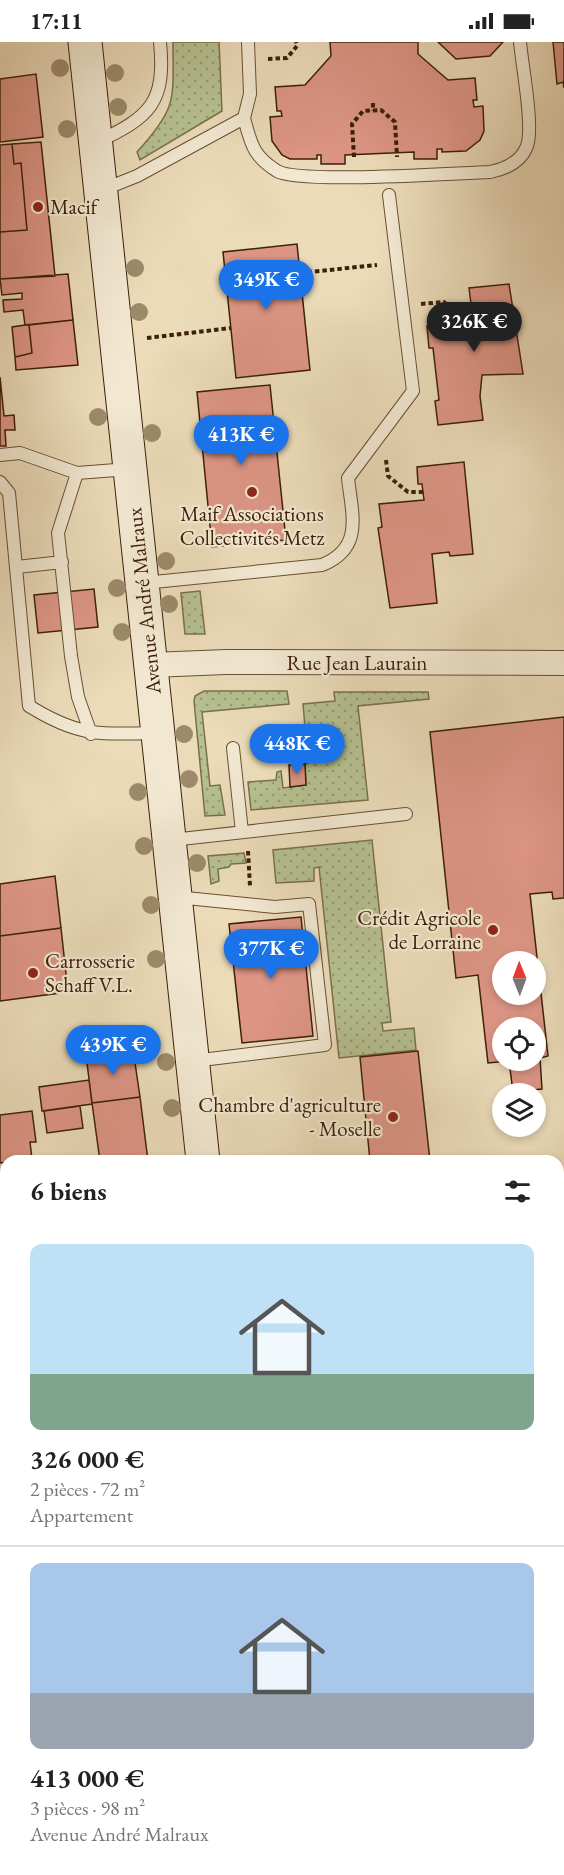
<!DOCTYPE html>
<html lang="fr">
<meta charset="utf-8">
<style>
:root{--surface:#fff;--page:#f6f6f6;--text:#222;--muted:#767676;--line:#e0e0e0;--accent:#1a73e8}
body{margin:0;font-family:"EB Garamond",serif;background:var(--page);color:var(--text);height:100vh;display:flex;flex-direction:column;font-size:22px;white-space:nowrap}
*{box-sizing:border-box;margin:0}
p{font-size:20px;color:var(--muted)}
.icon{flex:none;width:33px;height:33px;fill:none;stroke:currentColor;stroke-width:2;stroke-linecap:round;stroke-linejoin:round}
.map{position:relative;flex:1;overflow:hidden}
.sheet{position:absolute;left:0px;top:1113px;width:564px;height:720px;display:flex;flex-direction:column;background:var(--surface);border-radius:18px 18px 0 0;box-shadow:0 3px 9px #0003}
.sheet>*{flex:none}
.needle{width:39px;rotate:359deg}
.controls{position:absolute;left:492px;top:909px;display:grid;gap:12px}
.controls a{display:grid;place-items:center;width:54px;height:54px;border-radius:50%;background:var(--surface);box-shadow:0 3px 9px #0003;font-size:30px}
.price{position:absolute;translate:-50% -51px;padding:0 14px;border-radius:21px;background:var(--accent);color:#fff;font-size:20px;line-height:39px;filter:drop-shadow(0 2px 3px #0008)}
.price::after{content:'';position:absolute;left:50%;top:36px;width:18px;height:14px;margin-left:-9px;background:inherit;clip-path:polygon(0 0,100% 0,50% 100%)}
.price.current{background:#222;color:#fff}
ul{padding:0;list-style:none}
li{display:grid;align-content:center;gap:12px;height:318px;padding:0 30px}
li+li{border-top:2px solid var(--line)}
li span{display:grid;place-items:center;height:186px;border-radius:12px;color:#555}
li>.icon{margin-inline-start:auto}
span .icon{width:108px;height:108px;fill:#fffc;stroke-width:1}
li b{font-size:26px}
h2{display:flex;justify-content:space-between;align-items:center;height:72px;padding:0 30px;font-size:26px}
.status{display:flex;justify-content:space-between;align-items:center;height:42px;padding:0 30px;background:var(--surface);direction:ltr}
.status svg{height:16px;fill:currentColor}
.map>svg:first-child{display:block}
.grass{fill:url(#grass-dots);stroke:#7a704c;stroke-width:1.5}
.building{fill:#dd9585;stroke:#3d2008;stroke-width:1.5;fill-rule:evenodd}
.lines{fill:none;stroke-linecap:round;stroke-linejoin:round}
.lane-casing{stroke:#684f34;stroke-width:14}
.street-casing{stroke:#684f34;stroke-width:26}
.secondary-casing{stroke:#3d2008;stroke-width:35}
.path{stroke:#3d2008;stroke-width:4;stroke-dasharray:4.5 3;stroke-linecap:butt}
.lane{stroke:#f2e8d2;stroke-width:12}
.street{stroke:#f2e8d2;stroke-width:24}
.secondary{stroke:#f2e8d2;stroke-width:33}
.tree{fill:#9c8a6a}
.poi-dot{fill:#8f2418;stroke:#f2e8d2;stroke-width:2}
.labels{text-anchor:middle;stroke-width:4.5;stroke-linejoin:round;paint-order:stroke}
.poi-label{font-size:21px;fill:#3d2008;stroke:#f2e8d2;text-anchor:start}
.street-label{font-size:21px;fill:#3d2008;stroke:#f2e8d2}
</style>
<div class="status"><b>17:11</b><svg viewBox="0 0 49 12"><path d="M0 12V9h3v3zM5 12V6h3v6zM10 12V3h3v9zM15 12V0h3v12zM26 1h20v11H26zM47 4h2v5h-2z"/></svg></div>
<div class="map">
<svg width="564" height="1833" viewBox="0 0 564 1833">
<defs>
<pattern id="grass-dots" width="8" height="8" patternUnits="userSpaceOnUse" patternTransform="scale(1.5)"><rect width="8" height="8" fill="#b6c090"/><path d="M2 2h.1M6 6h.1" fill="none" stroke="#959c74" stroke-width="1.8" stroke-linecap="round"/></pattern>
</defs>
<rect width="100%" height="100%" fill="#ebdbb9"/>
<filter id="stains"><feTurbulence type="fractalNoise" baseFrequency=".00333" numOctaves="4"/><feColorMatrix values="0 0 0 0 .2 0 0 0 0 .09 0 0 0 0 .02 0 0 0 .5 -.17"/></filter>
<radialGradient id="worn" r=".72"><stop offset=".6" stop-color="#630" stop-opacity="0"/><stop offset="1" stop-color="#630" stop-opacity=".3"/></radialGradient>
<path class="grass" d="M173,0H219L222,69L140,118L137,110C178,65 173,58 173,0Z
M200,549L205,592H185L181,551Z
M204,649H287L289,662L202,670L210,744L220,743L225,773L205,774L194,659L195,654Z
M334,650H428L429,657L358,664L368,758L251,768L248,740L276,738L277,730L281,729L283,746L306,743L305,722L308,721L303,662L335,659Z
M372,798L391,980L382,981L383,989L414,986L416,1008L339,1016L319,825L314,826V839L276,841L273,808Z
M244,811L246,821L231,822L229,825L218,827L219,839L211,842L208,814Z"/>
<path class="building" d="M330,0H418V12L448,38L475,36L477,58H473L474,65L483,64L484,89L480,98L466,109L442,110V107H437V117H414V110L345,113V122H321V113H317V117H290L282,113L272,99L270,75L282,74L281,69H277L275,45L305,43L331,14Z
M438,0H503L490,14L456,17Z
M553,0H564V46L563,40L557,42Z
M36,32L43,95L0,100V37Z
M41,100L55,234L0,237V190L27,188L21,121L14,122L12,102Z
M12,102L14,122L21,121L27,188L0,190V103Z
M297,202L310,328L236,336L223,210Z
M68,232L73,278L25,283L23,268L4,270L3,258L22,257V251L2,253L0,237Z
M509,242L523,332L482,333L480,354L483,378L438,383L435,359L439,358L433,306H429L427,284L468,279L466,263L471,262L469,246Z
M73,278L78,323L16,328L15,315L32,311L29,283Z
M25,283H29L32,311L15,315L12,285Z
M0,335L4,374L14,373L15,388H5L6,404H0Z
M270,343L286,498L212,505L197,350Z
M464,420L473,512L450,514L449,510L432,512L437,561L390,566L378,486L382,485L379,462L424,458L422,442H418L417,425Z
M94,547L98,585L38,591L34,553Z
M564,675V856L553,857L552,850L530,852L548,1014L540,1016L542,1047L513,1050L509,1019L488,1021L478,933L456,936L430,690ZM502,920H536V952H502ZM502,986H536V1018H502Z
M305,722L306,743L290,745L289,723Z
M55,834L61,886L0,894V842Z
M301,875L313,994L242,1001L229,882Z
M61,886L68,950L0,959V894Z
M133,1007L140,1055L92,1061L86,1013Z
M418,1009L430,1119H370L360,1015Z
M89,1038L92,1062L42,1069L39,1045Z
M140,1055L148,1119H100L92,1061Z
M80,1064L83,1086L47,1091L44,1069Z
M32,1069L36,1100H30L32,1117L0,1121V1073Z
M1,1193L6,1198V1264L0,1265Z
M564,1244V1354L558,1355V1245Z
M6,1280V1306L0,1307V1281Z
M6,1334V1390L0,1391V1344L3,1343L2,1335Z
M564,1580V1651L558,1652V1581Z
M6,1704V1811L0,1812V1705Z
M564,1718V1787H558V1719Z
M6,1811V1827H86L48,1833H0V1812Z"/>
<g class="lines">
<g class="lane-casing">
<path id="lane" d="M244,76C251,102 253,114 277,129C299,142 454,131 490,130C505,127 521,120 527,104C534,85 522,23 520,0
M97,100C150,75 166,61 160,0
M102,148L137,134L244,76L250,52L248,0
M0,413L20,411L77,431L129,427
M77,431L58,491L71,614L78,655L91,692
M0,440L9,451L29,664C79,695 99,692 156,691
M17,525L62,520
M144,541L322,523C364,506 352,473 348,436L413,349L389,153
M233,706L242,790
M172,798L406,772
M176,855L275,865L309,862L325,1003L193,1019
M0,1323L6,1322
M558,1820H564
M410,1833L474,1827"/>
</g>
<g class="street-casing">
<path id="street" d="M151,623L226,620L564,621
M0,1161L6,1160
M0,1433L6,1432
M558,1551L564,1550"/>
</g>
<g class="secondary-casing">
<path id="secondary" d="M85,0L203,1119
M279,1827L280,1833"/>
</g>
<path class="path" d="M268,17L287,16L297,4L296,0
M373,61V69
M354,115L352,82L363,69L381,68L395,80L397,115
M300,231L377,223
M421,262L444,260L452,267L458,281
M147,296L231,286
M386,418L388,434L408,450H423
M248,809L250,844"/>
<use href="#lane" class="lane"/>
<use href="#street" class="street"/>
<use href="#secondary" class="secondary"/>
</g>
<g class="tree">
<circle cx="60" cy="26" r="9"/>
<circle cx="115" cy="31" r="9"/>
<circle cx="118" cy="65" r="9"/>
<circle cx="67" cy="87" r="9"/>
<circle cx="135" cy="226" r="9"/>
<circle cx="139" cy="270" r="9"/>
<circle cx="98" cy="375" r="9"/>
<circle cx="152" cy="391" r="9"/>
<circle cx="166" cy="519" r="9"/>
<circle cx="117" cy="546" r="9"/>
<circle cx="169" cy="562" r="9"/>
<circle cx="122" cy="590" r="9"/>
<circle cx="184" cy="692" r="9"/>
<circle cx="189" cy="737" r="9"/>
<circle cx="138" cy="750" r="9"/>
<circle cx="144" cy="804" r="9"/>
<circle cx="197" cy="821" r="9"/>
<circle cx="151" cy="863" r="9"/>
<circle cx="156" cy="917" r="9"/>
<circle cx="166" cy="1020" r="9"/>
<circle cx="172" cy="1066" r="9"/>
</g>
<g class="poi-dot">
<circle cx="38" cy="165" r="6"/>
<circle cx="252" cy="450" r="6"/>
<circle cx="493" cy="888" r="6"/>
<circle cx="33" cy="931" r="6"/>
<circle cx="393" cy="1075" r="6"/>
</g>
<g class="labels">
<g class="poi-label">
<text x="50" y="172">Macif</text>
<text x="252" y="479" text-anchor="middle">Maif Associations<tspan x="252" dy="24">Collectivités Metz</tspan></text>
<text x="481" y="883" text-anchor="end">Crédit Agricole<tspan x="481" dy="24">de Lorraine</tspan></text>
<text x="45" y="926">Carrosserie<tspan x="45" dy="24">Schaff V.L.</tspan></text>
<text x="381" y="1070" text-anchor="end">Chambre d'agriculture<tspan x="381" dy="24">- Moselle</tspan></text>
</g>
<g class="street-label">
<text transform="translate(144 559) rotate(-96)" y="7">Avenue André Malraux</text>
<text x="357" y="628">Rue Jean Laurain</text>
</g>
</g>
<rect width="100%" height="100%" filter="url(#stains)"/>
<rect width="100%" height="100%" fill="url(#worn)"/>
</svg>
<div class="controls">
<a><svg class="needle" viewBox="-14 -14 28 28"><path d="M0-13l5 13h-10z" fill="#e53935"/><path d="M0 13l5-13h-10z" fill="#767676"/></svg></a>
<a><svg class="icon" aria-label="locate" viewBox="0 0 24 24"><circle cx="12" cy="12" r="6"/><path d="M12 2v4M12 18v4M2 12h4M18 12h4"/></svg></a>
<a><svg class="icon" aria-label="layers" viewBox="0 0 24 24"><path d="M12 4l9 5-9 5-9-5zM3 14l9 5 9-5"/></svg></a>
</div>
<b class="price" style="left:266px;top:269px">349K €</b>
<b class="price current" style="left:474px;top:311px">326K €</b>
<b class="price" style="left:241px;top:424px">413K €</b>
<b class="price" style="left:297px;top:733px">448K €</b>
<b class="price" style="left:271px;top:938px">377K €</b>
<b class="price" style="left:113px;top:1034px">439K €</b>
<section class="sheet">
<h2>6 biens<svg class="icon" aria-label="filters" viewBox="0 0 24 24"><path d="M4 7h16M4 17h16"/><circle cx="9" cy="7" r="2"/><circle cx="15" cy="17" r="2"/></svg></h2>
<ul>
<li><span style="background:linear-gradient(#bfe0f5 70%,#7fa58c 0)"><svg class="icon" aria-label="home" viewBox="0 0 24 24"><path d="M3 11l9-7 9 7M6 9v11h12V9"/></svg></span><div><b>326 000 €</b><p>2 pièces · 72 m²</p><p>Appartement</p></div></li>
<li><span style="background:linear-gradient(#a9c7e8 70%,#9aa5b1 0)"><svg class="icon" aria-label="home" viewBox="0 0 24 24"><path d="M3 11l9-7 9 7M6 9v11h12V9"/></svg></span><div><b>413 000 €</b><p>3 pièces · 98 m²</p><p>Avenue André Malraux</p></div></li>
</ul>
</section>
</div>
